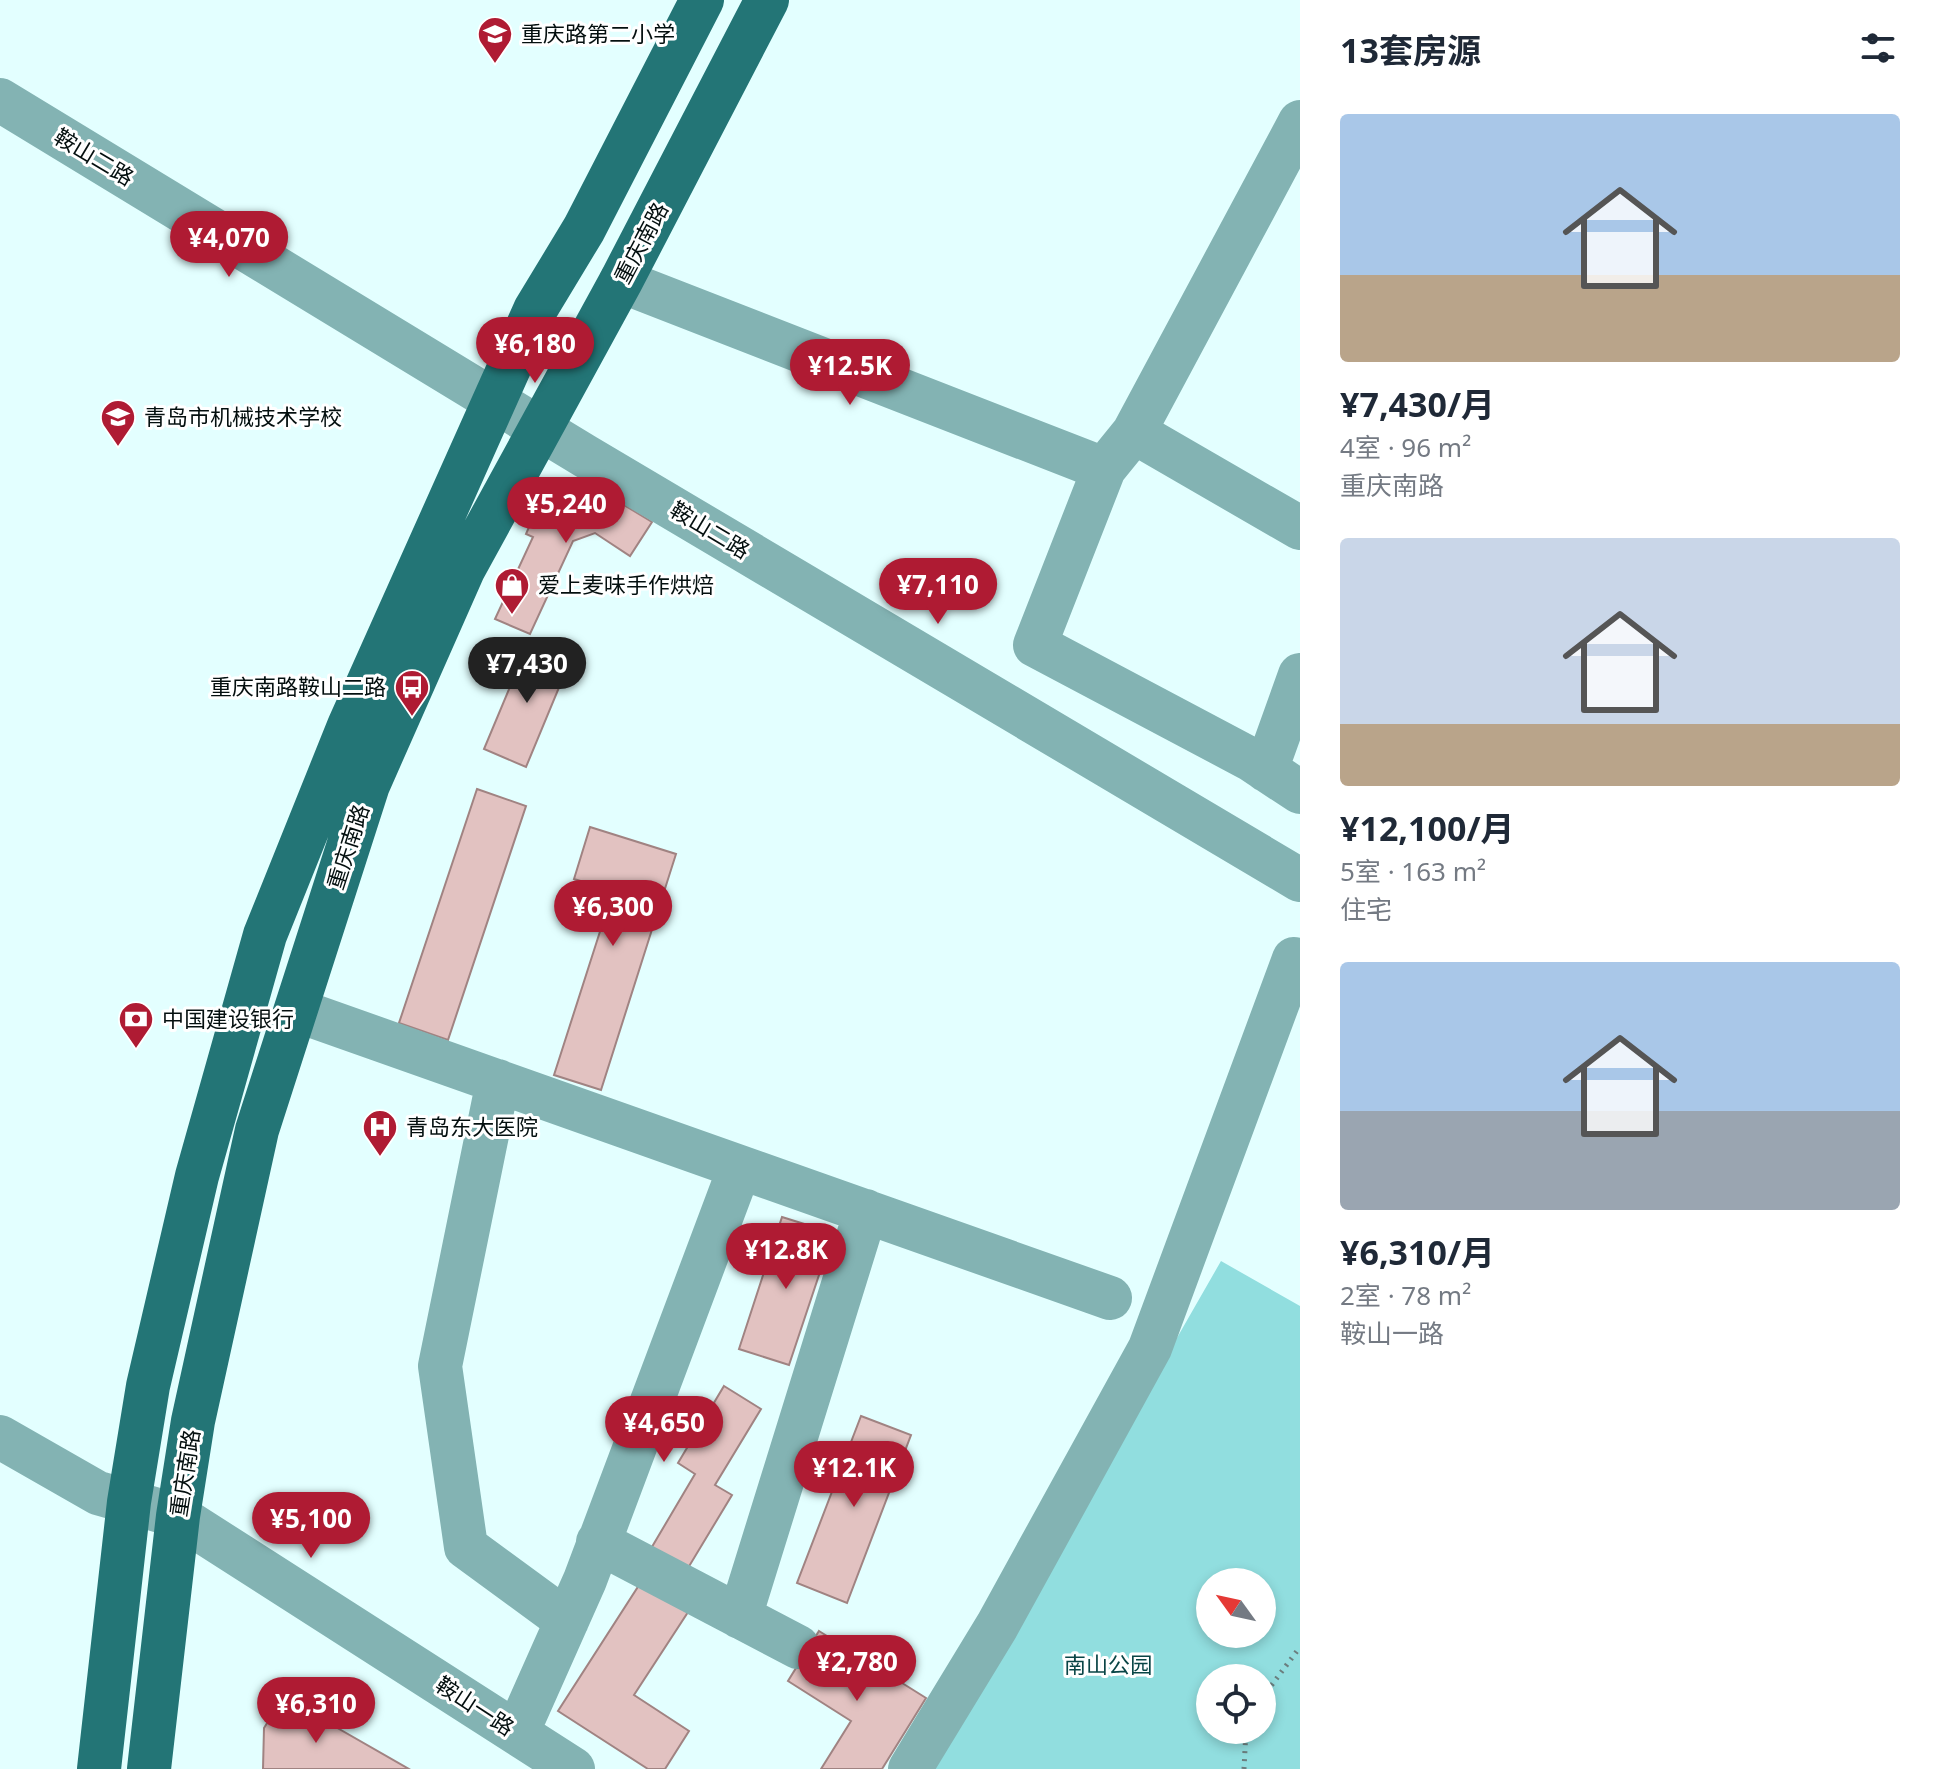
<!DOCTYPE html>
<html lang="zh">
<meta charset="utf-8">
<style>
:root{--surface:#fff;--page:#f6f6f7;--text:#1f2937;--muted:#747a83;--accent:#af1b33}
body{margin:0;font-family:"Noto Sans","Noto Sans SC",sans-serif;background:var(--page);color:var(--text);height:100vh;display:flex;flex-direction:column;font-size:30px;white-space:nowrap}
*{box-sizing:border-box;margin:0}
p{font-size:26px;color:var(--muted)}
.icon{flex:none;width:44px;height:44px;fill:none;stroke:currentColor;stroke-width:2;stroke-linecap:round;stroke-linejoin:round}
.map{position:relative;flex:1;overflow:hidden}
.side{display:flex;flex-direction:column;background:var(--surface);width:640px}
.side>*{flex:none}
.needle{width:52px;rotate:303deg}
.fabs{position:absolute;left:1196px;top:1568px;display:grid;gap:16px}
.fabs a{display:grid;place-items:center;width:80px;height:80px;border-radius:50%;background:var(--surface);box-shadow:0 4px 12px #0003;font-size:40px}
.price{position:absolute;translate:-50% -68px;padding:0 18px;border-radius:28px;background:var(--accent);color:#fff;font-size:26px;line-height:52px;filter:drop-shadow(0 2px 4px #0008)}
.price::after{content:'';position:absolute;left:50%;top:48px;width:24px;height:18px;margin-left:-12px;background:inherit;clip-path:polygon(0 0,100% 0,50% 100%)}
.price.active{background:#222;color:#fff}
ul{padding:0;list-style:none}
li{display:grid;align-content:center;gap:16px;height:424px;padding:0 40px}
li span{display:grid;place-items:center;height:248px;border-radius:8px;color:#555}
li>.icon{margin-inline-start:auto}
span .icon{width:144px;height:144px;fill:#fffc;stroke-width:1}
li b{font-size:34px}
h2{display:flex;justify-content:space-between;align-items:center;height:96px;padding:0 40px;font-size:34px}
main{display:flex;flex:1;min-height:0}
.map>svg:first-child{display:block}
.green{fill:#91dedf;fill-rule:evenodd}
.building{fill:#e2c2c1;stroke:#a08382;stroke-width:2}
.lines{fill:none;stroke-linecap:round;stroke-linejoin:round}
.path{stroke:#6b7e7e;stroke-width:5;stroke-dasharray:2 6;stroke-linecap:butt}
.minor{stroke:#83b3b3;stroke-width:44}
.major{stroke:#237576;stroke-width:44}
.labels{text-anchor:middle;stroke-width:6;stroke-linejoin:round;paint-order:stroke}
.poi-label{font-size:22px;fill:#040f0f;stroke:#fff;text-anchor:start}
.street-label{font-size:22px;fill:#040f0f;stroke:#fff}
.park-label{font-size:22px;fill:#094546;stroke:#fff}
</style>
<main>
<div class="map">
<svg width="1300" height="1769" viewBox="0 0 1300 1769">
<rect width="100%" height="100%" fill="#e3ffff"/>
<path class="green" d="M1221,1261L1300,1306V1769H930ZM1210,1582H1262V1634H1210ZM1210,1678H1262V1730H1210Z"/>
<path class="building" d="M610,482L624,505L652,522L630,556L595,533L573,541L530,634L495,619L533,537L526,534L541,499Z
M528,644L570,661L526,767L484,749Z
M477,789L526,806L448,1040L399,1023Z
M590,827L676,854L601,1090L554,1075L613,891L574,879Z
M782,1217L833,1233L789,1365L739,1349Z
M724,1386L761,1409L715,1485L732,1495L682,1578L646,1557L695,1474L678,1463Z
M861,1416L911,1435L847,1603L797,1583Z
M643,1579L690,1609L634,1695L689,1731L665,1769H648L558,1711Z
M819,1631L926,1698L882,1769H821L851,1721L788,1681Z
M291,1704L309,1707L320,1718L409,1769H263L264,1728L274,1712Z"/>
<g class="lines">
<path class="path" d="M1262,1698L1300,1647
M1244,1769L1246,1730"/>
<path class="minor" d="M0,100L585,456L1300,880
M621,281L1104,469
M1134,432L1300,122
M1300,528L1134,432L1104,469L1035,645L1250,759L1300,792
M1266,770L1300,675
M296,1010L1110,1298
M498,1081L440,1366L466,1547L567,1621
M0,1437L98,1493L178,1516L573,1769
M598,1542L798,1647
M740,1617L866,1211
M517,1733L585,1580L740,1167
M910,1769L997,1626L1150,1348L1294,959"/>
<path class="major" d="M99,1769L129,1502L148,1386L197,1176L265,935L349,726L535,310L584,229L702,0
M149,1769L178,1516L193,1421L257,1130L368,785L463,570L621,281L767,0"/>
</g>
<defs>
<g id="school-pin" transform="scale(1.8)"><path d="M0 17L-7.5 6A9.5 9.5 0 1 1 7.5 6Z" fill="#af1b33" stroke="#fff"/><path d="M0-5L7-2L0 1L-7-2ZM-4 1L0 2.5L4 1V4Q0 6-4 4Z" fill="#fff"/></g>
<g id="shop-pin" transform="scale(1.8)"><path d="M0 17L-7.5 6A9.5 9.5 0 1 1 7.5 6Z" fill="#af1b33" stroke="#fff"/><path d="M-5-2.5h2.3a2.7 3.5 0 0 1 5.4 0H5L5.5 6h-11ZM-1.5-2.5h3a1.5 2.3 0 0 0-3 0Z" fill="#fff"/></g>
<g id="bus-pin" transform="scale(1.8)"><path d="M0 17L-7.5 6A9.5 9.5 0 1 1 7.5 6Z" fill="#af1b33" stroke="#fff"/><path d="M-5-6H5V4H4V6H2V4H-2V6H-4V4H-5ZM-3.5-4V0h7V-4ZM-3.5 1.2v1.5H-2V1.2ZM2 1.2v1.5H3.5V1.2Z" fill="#fff"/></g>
<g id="bank-pin" transform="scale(1.8)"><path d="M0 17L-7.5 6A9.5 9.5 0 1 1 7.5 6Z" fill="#af1b33" stroke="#fff"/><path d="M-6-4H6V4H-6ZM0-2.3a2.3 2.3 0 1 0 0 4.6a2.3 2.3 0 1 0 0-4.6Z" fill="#fff"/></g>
<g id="hospital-pin" transform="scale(1.8)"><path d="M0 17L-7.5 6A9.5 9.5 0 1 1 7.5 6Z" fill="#af1b33" stroke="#fff"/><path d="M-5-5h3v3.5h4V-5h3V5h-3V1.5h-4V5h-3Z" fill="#fff"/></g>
</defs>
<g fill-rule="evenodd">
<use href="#school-pin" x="495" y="34"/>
<use href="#school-pin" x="118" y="417"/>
<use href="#shop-pin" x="512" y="585"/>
<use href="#bus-pin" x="412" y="687"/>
<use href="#bank-pin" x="136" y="1019"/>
<use href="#hospital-pin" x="380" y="1127"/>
</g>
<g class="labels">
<g class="poi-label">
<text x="521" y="42">重庆路第二小学</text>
<text x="144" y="425">青岛市机械技术学校</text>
<text x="538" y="593">爱上麦味手作烘焙</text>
<text x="386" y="695" text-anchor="end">重庆南路鞍山二路</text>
<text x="162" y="1027">中国建设银行</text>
<text x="406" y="1135">青岛东大医院</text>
</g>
<g class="street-label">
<text transform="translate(94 157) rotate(31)" y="8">鞍山二路</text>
<text transform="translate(641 243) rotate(-62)" y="8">重庆南路</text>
<text transform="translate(710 530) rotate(31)" y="8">鞍山二路</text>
<text transform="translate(348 847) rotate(-72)" y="8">重庆南路</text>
<text transform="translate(185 1473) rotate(-81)" y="8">重庆南路</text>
<text transform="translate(475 1706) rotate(33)" y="8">鞍山一路</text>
</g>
<g class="park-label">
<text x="1108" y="1673">南山公园</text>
</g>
</g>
</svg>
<div class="fabs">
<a><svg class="needle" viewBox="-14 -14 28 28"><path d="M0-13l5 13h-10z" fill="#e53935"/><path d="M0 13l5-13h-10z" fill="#747a83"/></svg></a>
<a><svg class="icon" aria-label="locate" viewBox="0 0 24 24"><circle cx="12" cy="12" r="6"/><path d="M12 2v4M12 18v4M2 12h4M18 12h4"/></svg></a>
</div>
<b class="price" style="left:229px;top:279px">¥4,070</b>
<b class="price" style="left:535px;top:385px">¥6,180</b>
<b class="price" style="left:850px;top:407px">¥12.5K</b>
<b class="price" style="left:566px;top:545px">¥5,240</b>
<b class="price" style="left:938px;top:626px">¥7,110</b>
<b class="price active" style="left:527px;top:705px">¥7,430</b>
<b class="price" style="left:613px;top:948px">¥6,300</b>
<b class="price" style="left:786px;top:1291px">¥12.8K</b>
<b class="price" style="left:664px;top:1464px">¥4,650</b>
<b class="price" style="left:854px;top:1509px">¥12.1K</b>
<b class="price" style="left:311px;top:1560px">¥5,100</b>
<b class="price" style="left:857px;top:1703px">¥2,780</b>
<b class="price" style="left:316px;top:1745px">¥6,310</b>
</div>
<section class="side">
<h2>13套房源<svg class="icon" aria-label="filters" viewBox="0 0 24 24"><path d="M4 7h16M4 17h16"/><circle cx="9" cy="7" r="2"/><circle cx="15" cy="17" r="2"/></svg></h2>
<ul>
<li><span style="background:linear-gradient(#a9c7e8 65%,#b9a48a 0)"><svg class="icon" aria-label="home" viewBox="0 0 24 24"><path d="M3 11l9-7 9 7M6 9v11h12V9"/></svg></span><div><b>¥7,430/月</b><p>4室 · 96 m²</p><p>重庆南路</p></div></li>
<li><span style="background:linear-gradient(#c9d6e8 75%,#b9a48a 0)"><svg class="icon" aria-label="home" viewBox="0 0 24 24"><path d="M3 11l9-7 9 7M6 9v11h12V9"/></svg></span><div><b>¥12,100/月</b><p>5室 · 163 m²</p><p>住宅</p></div></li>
<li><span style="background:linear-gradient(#a9c7e8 60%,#9aa5b1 0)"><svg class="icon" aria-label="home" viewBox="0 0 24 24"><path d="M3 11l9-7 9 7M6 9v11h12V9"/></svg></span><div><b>¥6,310/月</b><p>2室 · 78 m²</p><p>鞍山一路</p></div></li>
</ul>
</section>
</main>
